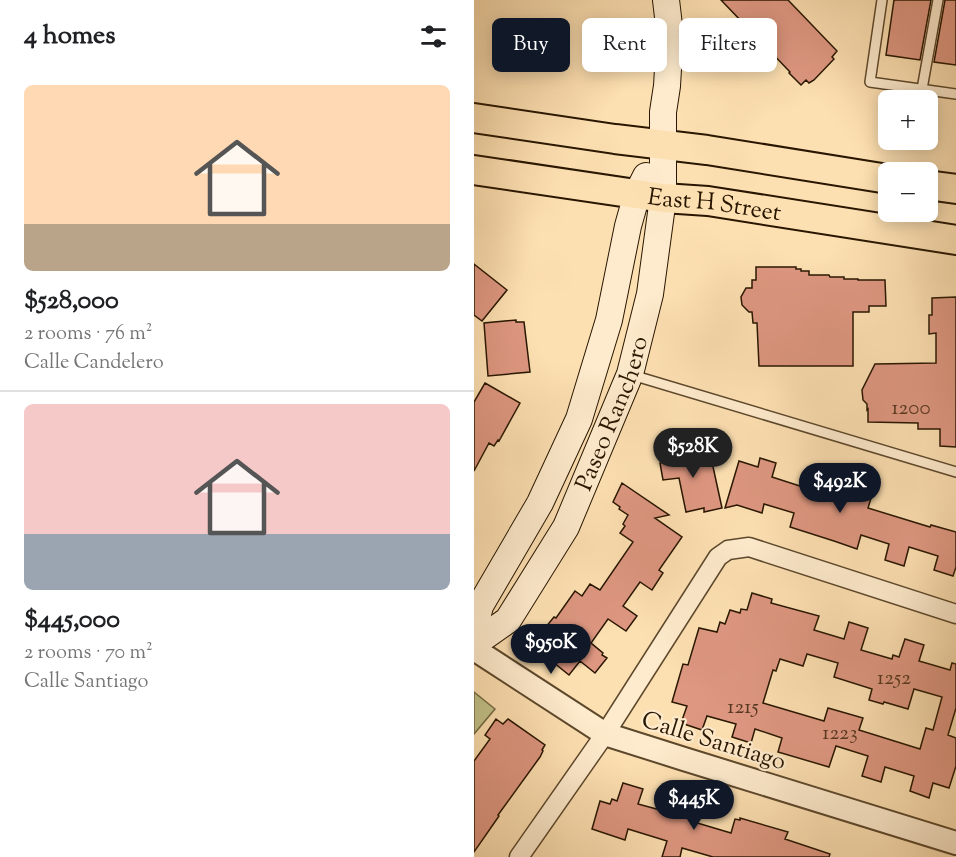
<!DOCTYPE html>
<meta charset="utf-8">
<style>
:root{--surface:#fff;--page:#f2f2f2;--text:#202124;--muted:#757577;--line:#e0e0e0;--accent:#111827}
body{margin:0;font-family:"Sorts Mill Goudy",serif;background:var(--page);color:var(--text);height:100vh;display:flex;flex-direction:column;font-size:22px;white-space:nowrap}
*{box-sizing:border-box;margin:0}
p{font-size:20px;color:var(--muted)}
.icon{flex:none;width:33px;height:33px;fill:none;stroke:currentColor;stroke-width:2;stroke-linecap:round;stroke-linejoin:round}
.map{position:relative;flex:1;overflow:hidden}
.sheet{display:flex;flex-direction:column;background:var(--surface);width:474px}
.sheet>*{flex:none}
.banner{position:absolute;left:18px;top:18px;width:374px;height:54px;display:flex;gap:12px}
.fabs{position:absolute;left:404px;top:90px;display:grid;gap:12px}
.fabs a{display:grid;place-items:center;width:60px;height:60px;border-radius:9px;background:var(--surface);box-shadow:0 3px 15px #0003;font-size:30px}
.price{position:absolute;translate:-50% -51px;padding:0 14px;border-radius:21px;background:var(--accent);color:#fff;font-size:20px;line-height:39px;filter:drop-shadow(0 2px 3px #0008)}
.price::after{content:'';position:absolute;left:50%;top:36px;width:18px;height:14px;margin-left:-9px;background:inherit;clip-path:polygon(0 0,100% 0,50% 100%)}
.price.active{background:#222;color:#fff}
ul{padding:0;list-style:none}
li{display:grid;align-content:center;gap:12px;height:318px;padding:0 24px}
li+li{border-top:2px solid var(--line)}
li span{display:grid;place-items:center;height:186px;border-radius:9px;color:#555}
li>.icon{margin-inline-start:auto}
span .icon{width:108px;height:108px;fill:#fffc;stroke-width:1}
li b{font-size:26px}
h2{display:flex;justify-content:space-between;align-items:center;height:72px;padding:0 24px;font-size:26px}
.pill{padding:0 21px;border-radius:9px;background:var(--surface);box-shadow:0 3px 15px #0003;font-size:21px;line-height:54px}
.pill.active{background:var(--accent);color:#fff}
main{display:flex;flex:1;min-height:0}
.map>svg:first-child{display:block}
.green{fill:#c2c28a;stroke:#756c45;stroke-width:1.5}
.building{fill:#de9781;stroke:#281600;stroke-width:1.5;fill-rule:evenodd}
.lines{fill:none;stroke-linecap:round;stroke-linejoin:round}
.service-casing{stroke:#5d482c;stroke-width:12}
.minor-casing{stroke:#5d482c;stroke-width:21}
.tertiary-casing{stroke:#5d482c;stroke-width:26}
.secondary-casing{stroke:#281600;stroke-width:28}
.primary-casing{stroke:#281600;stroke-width:32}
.service{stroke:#feebcd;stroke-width:9}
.minor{stroke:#feebcd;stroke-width:18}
.tertiary{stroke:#feebcd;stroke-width:22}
.secondary{stroke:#feebcd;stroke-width:26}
.primary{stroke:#fde0b2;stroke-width:28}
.labels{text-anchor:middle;stroke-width:4.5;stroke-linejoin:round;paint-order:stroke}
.number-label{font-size:21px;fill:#563620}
.street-label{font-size:24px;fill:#281600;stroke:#feebcd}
</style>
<main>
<section class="sheet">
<h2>4 homes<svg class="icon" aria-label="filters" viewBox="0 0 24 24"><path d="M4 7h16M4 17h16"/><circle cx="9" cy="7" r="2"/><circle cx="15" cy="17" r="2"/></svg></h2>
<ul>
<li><span style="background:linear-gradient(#ffd9b3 75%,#b9a48a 0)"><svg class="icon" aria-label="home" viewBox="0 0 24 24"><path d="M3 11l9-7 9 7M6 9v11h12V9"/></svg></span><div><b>$528,000</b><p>2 rooms · 76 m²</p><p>Calle Candelero</p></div></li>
<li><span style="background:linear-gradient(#f6c9c9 70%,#9aa5b1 0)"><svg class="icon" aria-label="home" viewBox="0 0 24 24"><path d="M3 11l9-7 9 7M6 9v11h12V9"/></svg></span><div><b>$445,000</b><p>2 rooms · 70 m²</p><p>Calle Santiago</p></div></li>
</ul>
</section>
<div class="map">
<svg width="482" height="857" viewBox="0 0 482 857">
<rect width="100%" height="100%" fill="#fde0b2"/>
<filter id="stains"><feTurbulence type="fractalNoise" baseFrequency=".00333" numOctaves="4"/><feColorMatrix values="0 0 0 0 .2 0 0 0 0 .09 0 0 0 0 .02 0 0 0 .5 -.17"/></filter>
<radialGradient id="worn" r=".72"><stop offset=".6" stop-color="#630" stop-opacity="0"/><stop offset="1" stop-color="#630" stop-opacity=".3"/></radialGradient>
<path class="green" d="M0,692L21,709L0,734Z"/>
<path class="building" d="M247,0H314L363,51L358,57L360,59L340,80L335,83L332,80L327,85L315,73L316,72Z
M420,0H457L446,60L412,55Z
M471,0H482V65L460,62Z
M0,264L33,290L8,321L0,315Z
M282,267H322V269H327V271H335V275H355L356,277H370V279H384V280H411L412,306H395V312H379V366H285L283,323H279L278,312H275L268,305L267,297L272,288H278V280H282Z
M482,297V447L466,446V429H444V423L394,422V409L393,410V404L389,400L388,390L401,364L462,363V333L455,334V315H458V298Z
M42,320V322H50L56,372L14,376L10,323Z
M11,383L46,403L25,441L24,440L20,446L15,443L0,471V402Z
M205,446L207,459L236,453L248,508L230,512V508L212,512L205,478L189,480L186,463L192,462L190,449Z
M286,458L302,463L298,477L329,487L332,477L362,487L365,476L385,482L382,490L398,495L394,508L456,527L457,525L482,532V567L479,576L460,570L464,556L435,547L430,566L411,560L415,544L387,535L383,549L360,541L316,527L320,513L290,504L288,513L263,505L251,508L265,461L284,467Z
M148,483L195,515L181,518L208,537L185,570L189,573L178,590L166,582L149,606L163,616L152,631L134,619L117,643L129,653L128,655L133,658L121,673L106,661L95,675L69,654L70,652L63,647L76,631L71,628L80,617L82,618L101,591L108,596L116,584L126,590L159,542L146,533L151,526L149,524L154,515L145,509L146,507L139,502Z
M278,593L298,599L297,603L345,616L340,630L370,639L375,622L394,628L387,650L418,659L419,655L425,657L431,639L450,645L445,661L476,670L478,663L482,664V708L474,735L482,738V766L475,788L459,783L455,798L436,791L440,776L411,767L407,782L388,776L394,756L362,746L355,767L304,752L308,738L281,729L277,743L258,737L262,724L233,716L228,730L207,723L213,706L198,702L209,664L214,665L225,628L243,632L246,622L251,624L256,610L266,613L267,609L273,610ZM333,654L364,663L360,677L398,689L395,700L409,704L410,702L434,709L440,689L468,697L459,730L452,728L446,749L385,730L389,718L354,708L350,721L289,703L299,670L302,671L306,659L329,666Z
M22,719L29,724L34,719L71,745L68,750L69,751L66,757L24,815L25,816L0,852V761L16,739L11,735Z
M149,783L169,789L164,804L201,814L205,800L209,801L224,806L220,822L257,833L261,819L266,820V818L314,832L311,839L356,854L355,857H239L208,848L206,857H188L193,841L154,829L151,840L118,829L126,801L136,804L138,799L143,801Z"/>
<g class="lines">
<g class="service-casing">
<path id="service" d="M408,0L396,82L482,94
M448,89L464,0
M158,375L482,472"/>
</g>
<g class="minor-casing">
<path id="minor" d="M45,857L131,734L244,557L254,550L275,547L482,614"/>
</g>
<g class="tertiary-casing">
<path id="tertiary" d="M0,649L131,734L210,759L482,843"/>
</g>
<g class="secondary-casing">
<g id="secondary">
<path d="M0,631L6,606L66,503L105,419L135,320L154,226L163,194L172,176"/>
<path id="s1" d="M0,644L34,620L92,527L156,374L176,294L189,198V112L193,86L196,34L192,0"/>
</g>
</g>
<g class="primary-casing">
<g id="primary">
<path d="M0,118L141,139L233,150L414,179"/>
<path id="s2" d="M0,170L189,198L234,201L482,240"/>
<path d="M453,185L482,189"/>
</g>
</g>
<use href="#service" class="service"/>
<use href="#minor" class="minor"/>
<use href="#tertiary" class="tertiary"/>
<use href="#secondary" class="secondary"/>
<use href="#primary" class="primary"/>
</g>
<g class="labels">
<g class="number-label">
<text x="437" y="414">1200</text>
<text x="420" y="684">1252</text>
<text x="269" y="713">1215</text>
<text x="366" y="739">1223</text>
</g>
<g class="street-label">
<text dy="8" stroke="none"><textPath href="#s2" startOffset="243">East H Street</textPath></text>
<text dy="8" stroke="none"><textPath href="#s1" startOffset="274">Paseo Ranchero</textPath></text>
<text transform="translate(240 740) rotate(17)" y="8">Calle Santiago</text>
</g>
</g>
<rect width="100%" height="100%" filter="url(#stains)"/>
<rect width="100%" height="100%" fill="url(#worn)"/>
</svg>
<div class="fabs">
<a>+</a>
<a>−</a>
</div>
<b class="price active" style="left:219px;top:479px">$528K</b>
<b class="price" style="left:366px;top:514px">$492K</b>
<b class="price" style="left:77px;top:675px">$950K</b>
<b class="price" style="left:220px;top:831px">$445K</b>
<div class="banner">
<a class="pill active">Buy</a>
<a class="pill">Rent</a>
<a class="pill">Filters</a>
</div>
</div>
</main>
